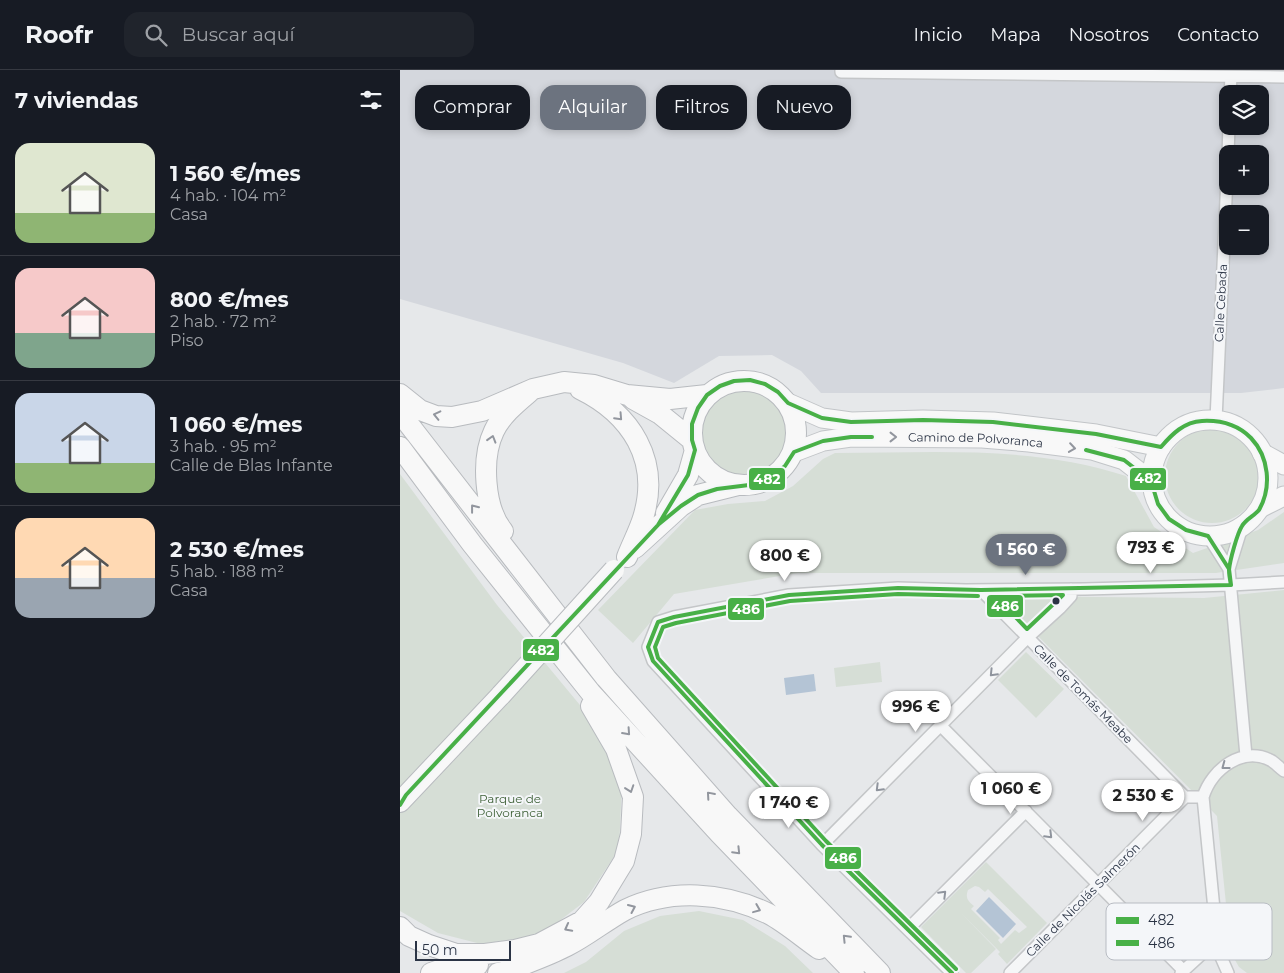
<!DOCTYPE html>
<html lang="es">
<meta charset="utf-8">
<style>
:root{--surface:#171b24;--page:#20242c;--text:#f1f3f6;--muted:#9ea1a6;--line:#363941;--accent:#6c737f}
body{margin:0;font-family:Montserrat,sans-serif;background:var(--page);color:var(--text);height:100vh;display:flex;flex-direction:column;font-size:19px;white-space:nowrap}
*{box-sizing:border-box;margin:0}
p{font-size:16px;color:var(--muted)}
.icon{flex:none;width:28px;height:28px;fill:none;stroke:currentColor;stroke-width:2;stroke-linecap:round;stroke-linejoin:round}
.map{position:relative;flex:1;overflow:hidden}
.details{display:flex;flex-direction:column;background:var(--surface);width:400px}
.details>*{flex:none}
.hud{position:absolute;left:15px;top:15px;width:475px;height:45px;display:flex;gap:10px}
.tools{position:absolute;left:819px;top:15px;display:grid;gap:10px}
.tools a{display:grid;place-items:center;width:50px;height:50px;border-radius:10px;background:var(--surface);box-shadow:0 2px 8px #0003;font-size:25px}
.scale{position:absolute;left:15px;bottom:12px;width:96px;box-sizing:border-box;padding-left:5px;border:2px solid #2b3445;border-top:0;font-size:14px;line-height:18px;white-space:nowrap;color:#2b3445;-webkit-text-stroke:4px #f4f6f9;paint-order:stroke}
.price{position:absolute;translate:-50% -42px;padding:0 11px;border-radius:18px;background:#fff;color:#222;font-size:16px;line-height:32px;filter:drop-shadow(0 1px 2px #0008)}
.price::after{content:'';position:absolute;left:50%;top:30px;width:15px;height:11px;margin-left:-8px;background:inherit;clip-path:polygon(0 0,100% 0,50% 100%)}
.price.on{background:var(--accent);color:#fff}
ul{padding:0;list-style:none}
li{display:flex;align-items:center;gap:15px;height:125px;padding:0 15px}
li+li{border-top:1px solid var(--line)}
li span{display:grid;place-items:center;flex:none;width:140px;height:100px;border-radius:15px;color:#555}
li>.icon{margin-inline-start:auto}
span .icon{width:60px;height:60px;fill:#fffc;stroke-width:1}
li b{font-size:21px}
h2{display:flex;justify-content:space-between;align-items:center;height:60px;padding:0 15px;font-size:21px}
.pill{padding:0 18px;border-radius:15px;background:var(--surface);box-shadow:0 2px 8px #0003;font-size:18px;line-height:45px}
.pill.on{background:var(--accent);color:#fff}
header{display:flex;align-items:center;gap:30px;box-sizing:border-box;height:70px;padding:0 25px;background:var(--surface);border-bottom:1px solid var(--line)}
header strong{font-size:24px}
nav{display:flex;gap:28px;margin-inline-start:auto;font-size:18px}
.search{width:350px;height:45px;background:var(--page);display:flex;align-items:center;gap:12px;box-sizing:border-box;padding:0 18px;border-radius:15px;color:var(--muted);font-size:19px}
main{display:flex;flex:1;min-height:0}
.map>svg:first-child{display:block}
.built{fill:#d4d7dd;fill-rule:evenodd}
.green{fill:#d6ded6;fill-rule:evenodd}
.water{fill:#b4c4d5}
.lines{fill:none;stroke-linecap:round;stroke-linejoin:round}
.minor-casing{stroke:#c4c6c8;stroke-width:14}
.primary-casing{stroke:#c2c5c8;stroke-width:21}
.trunk-casing{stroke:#b8bbbf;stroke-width:22}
.minor{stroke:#f5f6f7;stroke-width:11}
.primary{stroke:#f8f8f8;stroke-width:19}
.trunk{stroke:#f8f8f8;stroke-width:20}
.trunk-bridge-casing{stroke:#b8bbbf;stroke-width:22;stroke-linecap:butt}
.trunk-bridge{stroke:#f8f8f8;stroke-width:20}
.bus-1-casing{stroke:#f4f6f9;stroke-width:8}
.bus-2-casing{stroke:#f4f6f9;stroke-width:8}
.bus-1{stroke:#48b047;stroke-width:4}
.bus-2{stroke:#48b047;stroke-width:4}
.oneway{stroke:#92969e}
.oneway2{stroke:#90959e}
.bus-dot{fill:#2b3445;stroke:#f4f6f9;stroke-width:2}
.labels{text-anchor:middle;stroke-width:4;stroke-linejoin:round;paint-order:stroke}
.street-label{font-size:12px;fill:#2b3445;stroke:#f4f6f9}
.park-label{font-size:12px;fill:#3f6138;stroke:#f4f6f9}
.key{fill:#f4f6f9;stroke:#b8bcc3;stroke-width:1}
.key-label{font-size:14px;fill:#2b3445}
.line-badge{stroke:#f4f6f9;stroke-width:2}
.badge-label{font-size:14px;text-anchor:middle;font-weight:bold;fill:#fff}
</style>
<header>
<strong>Roofr</strong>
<div class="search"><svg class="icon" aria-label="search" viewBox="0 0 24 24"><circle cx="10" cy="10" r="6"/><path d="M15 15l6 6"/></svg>Buscar aquí</div>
<nav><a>Inicio</a><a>Mapa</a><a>Nosotros</a><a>Contacto</a></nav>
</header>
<main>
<section class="details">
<h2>7 viviendas<svg class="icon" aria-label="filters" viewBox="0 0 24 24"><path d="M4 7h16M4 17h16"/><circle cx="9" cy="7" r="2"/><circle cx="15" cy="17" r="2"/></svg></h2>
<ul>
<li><span style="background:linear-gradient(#dfe7d0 70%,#8fb573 0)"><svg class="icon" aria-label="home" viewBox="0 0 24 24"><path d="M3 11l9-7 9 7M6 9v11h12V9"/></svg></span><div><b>1 560 €/mes</b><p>4 hab. · 104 m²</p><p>Casa</p></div></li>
<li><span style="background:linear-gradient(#f6c9c9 65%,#7fa58c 0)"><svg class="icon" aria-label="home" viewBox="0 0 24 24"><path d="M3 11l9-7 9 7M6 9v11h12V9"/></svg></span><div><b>800 €/mes</b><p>2 hab. · 72 m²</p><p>Piso</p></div></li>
<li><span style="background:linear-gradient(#c9d6e8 70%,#8fb573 0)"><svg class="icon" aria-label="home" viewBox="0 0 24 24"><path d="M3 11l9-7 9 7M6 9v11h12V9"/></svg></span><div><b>1 060 €/mes</b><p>3 hab. · 95 m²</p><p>Calle de Blas Infante</p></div></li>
<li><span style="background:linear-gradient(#ffd9b3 60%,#9aa5b1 0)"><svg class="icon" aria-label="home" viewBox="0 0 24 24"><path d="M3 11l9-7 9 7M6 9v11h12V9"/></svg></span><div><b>2 530 €/mes</b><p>5 hab. · 188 m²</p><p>Casa</p></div></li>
</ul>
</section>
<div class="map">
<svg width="884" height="903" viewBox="0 0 884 903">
<rect width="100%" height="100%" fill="#e6e8ea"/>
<path class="built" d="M0,0H884V318L841,323H421L401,301L372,285L319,286L274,313L223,293L0,229ZM828,24H860V56H828ZM828,84H860V116H828ZM828,144H860V176H828Z"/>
<path class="green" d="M302 362a43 43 0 1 1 86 0a43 43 0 1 1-86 0Z
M765 406a47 47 0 1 1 94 0a47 47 0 1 1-94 0Z
M435,383C532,383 633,375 726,406L754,457L793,483L858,460L884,442V493L816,503H398L274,524L233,573L198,540L295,440L328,434L365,431L393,416L423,389Z
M0,404L97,535L194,652L222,714L219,779L184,832L141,865L81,874L38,863L0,841Z
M884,520V903H847L839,897L831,883L817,746L598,526L804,528Z
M626,582L664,619L636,648L598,610Z
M480,592L482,612L436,617L434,598Z
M586,792L647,853L607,894L598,884L600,882L561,843L596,879L571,903H566L521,857ZM575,816L579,817L585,822L588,819L627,857L619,863L615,860L601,874L598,870L600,868L571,839L574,836C568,831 565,828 568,820Z
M299,841L343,850L385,876L413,903H164L186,892L224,861L260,846Z"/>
<path class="water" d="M414,604L416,621L386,625L384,608Z
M589,827L616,854L603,868L576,841Z"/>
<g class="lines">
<g class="minor-casing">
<path id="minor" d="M441,0V2L884,7
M830,24L831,7
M828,84L829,56
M816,350L828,85
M842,457L829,499L846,686
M808,466L829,499
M581,520L785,727
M541,656L784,901
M422,775L627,568L660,538L671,526V519
M508,859L626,741
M552,903L422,775L253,591L248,577L258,552L274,547L389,525L498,518L566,520L685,519L831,515L884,512
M610,903L785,727H803
M781,903L817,870
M828,903L821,887L817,870L803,727C812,699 843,675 872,691C876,694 880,698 884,701"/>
</g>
<g class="primary-casing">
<g id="primary">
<path d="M388,333L422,348L451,352L523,350L593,352L696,364L761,377"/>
<circle cx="810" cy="408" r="58"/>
<path id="s1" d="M394,382L423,371L451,367L582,368L629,372L692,380L724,390L751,411"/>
<path d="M862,383L884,395"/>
<path d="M860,438L884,426"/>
</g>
</g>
<g class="trunk-casing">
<path id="trunk" d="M292 363a52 52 0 1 1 104 0a52 52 0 1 1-104 0Z
M180,319C231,344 261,390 243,448C239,461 232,474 227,487
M0,324L20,340L36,346L52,347L82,341L133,319L164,312L194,315L227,325L270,329L307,325
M233,329L260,344L292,370
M0,343L206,608L328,746L480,903
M0,377L72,474L191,623L319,763L454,903
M266,443L288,405L295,380
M103,461C84,438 81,388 94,361C102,344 119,331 133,319
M235,478L281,436L298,425L338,415
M0,732L101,625
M0,857L9,866L29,875L56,884H85L115,880L139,874L182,851L199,832L224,791L231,764L233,727L216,679L191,636
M31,903L48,897L78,895
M98,903L107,901C127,893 148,886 167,876C187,866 205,851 225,840C270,818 324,822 369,844C386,853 403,868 419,879"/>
</g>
<use href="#minor" class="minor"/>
<use href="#primary" class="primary"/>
<use href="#trunk" class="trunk"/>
<g class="trunk-bridge-casing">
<path id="trunk-bridge" d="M101,625L214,500"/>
</g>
<use href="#trunk-bridge" class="trunk-bridge"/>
<g class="bus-1-casing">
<path id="bus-1" d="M686,380L724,390L751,411L758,434L769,449L786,460L808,466L829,499L831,515
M259,454L281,436L298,425L317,419L357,414L372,407L385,396L394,382L423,371L451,367H472
M0,735L6,725L258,455L288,405L295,380L292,370V354L298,338L307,325L320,316L334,311L350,310L365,314L378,322L388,333L422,348L451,352L523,350L593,352L696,364L761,377C772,364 784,352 802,351C820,350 838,355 851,368C869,387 872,417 859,440C854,446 846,449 842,456C837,464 830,490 829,500C829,505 830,510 831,515
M552,903L422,775L253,591L248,577L258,552L274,547L389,525L498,518L581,520L831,515"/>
</g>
<g class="bus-2-casing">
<path id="bus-2" d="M663,525L627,559L595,526Z
M556,899L426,771L258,588L255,577L263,557L276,553L390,531L498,524L578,526"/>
</g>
<use href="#bus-1" class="bus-1"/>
<use href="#bus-2" class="bus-2"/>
</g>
<defs><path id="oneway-chevron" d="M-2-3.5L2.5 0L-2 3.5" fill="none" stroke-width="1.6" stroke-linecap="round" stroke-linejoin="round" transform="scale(1.25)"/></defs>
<g class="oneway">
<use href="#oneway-chevron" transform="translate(37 345) rotate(-167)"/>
<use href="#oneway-chevron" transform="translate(219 347) rotate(47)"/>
<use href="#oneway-chevron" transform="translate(493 367)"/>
<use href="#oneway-chevron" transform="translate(92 369) rotate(-73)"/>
<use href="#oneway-chevron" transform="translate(672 378) rotate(8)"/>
<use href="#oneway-chevron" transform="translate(74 438) rotate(-128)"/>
<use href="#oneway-chevron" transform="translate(227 662) rotate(48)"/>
<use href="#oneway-chevron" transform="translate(230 719) rotate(71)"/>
<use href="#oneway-chevron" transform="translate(310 725) rotate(-131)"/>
<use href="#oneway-chevron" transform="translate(337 781) rotate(46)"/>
<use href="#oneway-chevron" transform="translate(232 838) rotate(-24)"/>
<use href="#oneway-chevron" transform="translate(357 839) rotate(22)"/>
<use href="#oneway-chevron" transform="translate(168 858) rotate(152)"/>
<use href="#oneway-chevron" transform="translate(446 868) rotate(-134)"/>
</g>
<g class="oneway2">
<use href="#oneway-chevron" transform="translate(593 603) rotate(134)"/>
<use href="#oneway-chevron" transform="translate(825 696) rotate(143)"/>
<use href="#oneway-chevron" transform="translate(479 718) rotate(135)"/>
<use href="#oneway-chevron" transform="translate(649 765) rotate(45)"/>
<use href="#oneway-chevron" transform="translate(543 824) rotate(-45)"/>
</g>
<circle class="bus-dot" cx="656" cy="531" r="4.5"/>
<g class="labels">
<g class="street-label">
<text transform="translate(821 233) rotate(-87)" y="4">Calle Cebada</text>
<text dy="4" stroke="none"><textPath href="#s1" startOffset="184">Camino de Polvoranca</textPath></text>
<text transform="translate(683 624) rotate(45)" y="4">Calle de Tomás Meabe</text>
<text transform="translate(683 830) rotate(-45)" y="4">Calle de Nicolás Salmerón</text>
</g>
<g class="park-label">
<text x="110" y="733">Parque de<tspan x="110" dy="14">Polvoranca</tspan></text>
</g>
</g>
<rect x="706" y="833" width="166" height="57" rx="8" class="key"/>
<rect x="716" y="847" width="23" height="7" fill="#48b047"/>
<rect x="716" y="870" width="23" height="6" fill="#48b047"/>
<g class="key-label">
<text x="748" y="855">482</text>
<text x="748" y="878">486</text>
</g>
<g class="line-badge">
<rect x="729" y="397" width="38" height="24" rx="5" fill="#48b047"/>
<rect x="348" y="397" width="38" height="24" rx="5" fill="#48b047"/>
<rect x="586" y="524" width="38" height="24" rx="5" fill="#48b047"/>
<rect x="327" y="527" width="38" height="24" rx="5" fill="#48b047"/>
<rect x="122" y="568" width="38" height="24" rx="5" fill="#48b047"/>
<rect x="424" y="776" width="38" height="24" rx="5" fill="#48b047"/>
</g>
<g class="badge-label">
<text x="748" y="413">482</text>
<text x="367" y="414">482</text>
<text x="605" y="541">486</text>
<text x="346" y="544">486</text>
<text x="141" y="585">482</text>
<text x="443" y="793">486</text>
</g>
</svg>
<div class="tools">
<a><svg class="icon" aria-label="layers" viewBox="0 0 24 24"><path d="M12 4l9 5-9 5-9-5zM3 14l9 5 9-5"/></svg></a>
<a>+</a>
<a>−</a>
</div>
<div class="scale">50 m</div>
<b class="price" style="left:751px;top:504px">793 €</b>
<b class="price on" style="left:626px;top:506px">1 560 €</b>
<b class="price" style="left:385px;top:512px">800 €</b>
<b class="price" style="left:516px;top:663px">996 €</b>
<b class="price" style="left:611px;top:745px">1 060 €</b>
<b class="price" style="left:743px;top:752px">2 530 €</b>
<b class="price" style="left:389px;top:759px">1 740 €</b>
<div class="hud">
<a class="pill">Comprar</a>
<a class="pill on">Alquilar</a>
<a class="pill">Filtros</a>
<a class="pill">Nuevo</a>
</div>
</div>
</main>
